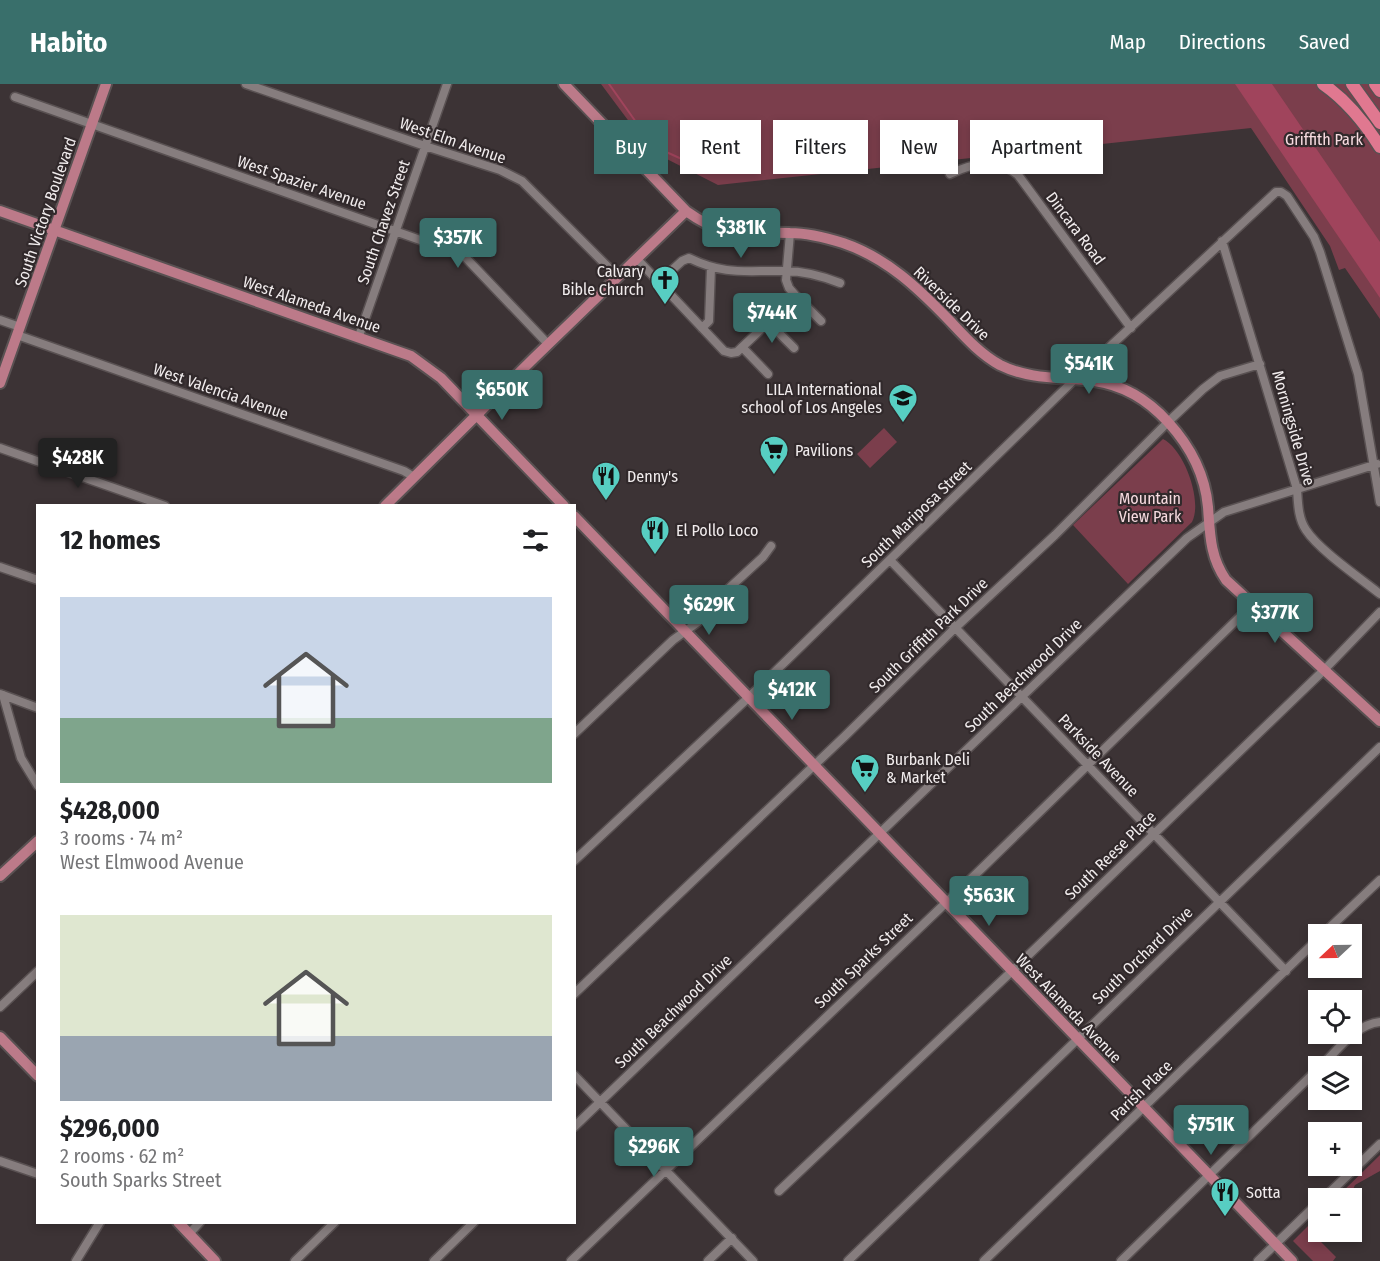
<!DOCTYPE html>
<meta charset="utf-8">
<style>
:root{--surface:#fff;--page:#f2f2f2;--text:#202124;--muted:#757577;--accent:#396f6b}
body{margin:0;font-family:"Fira Sans Condensed",sans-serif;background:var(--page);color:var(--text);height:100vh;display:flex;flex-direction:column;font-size:22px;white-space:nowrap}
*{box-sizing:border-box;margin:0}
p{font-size:20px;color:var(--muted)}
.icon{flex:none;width:33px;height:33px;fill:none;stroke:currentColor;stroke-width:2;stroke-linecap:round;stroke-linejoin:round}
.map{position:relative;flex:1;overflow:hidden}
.drawer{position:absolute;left:36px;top:420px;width:540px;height:720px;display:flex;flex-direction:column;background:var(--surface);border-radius:0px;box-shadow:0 3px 9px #0003}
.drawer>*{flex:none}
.hud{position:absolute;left:594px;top:36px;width:570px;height:54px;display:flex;gap:12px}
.needle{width:39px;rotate:248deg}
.buttons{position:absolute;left:1308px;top:840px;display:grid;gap:12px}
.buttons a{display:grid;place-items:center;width:54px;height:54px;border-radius:0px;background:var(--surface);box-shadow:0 3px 9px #0003;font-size:30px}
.price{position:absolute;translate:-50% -51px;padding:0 14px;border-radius:6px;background:var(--accent);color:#fff;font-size:20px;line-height:39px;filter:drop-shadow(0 2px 3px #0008)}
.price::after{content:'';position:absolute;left:50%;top:36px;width:18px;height:14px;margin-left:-9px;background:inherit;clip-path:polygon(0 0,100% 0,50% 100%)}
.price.current{background:#222;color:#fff}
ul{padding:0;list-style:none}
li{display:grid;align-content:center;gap:12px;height:318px;padding:0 24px}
li span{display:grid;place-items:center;height:186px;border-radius:0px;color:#555}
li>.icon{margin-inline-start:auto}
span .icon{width:108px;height:108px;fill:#fffc;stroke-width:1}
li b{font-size:26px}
h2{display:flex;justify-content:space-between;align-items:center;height:72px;padding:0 24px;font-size:26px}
.pill{padding:0 21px;border-radius:0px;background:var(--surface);box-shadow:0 3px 9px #0003;font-size:21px;line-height:54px}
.pill.current{background:var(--accent);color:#fff}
header{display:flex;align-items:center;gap:36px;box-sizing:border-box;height:84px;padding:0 30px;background:var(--accent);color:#fff}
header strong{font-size:28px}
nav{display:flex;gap:33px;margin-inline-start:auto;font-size:21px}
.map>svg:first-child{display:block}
.green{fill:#7b3e4c}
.water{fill:#a0445c}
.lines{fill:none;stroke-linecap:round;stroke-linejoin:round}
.stream{stroke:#a0445c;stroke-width:2}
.minor-casing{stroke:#595152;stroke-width:11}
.major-casing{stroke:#595152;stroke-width:14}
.highway-casing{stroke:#595152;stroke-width:15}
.minor{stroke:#867d7e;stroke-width:8}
.major{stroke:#bc7a89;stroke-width:10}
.highway{stroke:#e07890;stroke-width:12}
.labels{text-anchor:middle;stroke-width:4.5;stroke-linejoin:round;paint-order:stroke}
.park-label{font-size:16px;fill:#f7dbe0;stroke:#31292b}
.street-label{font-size:16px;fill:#f1eced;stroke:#31292b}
.poi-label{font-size:16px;fill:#f1eced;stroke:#31292b;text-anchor:start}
</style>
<header>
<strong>Habito</strong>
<nav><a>Map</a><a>Directions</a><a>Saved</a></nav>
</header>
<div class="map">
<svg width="1380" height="1177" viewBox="0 0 1380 1177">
<rect width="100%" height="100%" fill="#3c3335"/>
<path class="green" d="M601,0H1380V235L1345,184L1339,186L1330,162L1251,44L718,101L651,67Z
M884,344L897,358L870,384L857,370Z
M1163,355C1184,365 1203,417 1192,438L1128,500L1073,441Z
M1380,1071V1087L1355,1101L1349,1114H1336Z
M1318,1132V1148H1327L1319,1156L1336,1173L1333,1177H1313L1293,1157Z"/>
<path class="water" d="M1235,0H1272L1380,158V214Z"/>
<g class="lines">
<path class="stream" d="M609,0L653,62L695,81"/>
<g class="minor-casing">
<path id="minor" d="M246,0L425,62L500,86L522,97L618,193
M15,13L457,169L465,173L548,260
M950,90C973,79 997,73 1018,91L1131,244
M1222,157L1297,405C1298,419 1298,434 1306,446C1319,466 1360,494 1380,510
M637,175L724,267L731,269L737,268L796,212L789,204L786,196L790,149
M659,198L682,177L689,174C726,192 747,186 785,187C804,187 822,192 840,199
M796,212L821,237
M0,236L20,243
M768,238L794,264
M702,244L709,237L711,184
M17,251L404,387L414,393
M359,252L447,0
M742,263L768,290
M0,364L165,422
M890,476L1286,887
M0,483L38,496
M714,518L763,473L771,462
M0,610L38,624
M3,611L21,674L38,702
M574,650L673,556L698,538L717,520L718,516
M574,777L749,613L1074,296L1276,108H1281L1287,112L1314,153L1320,168L1358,290L1380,418
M1323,850L1380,796
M574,910L845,652L955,544L1055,451L1168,338L1203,305L1220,292L1260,280
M0,923L38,887
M1321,982C1337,967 1356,940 1380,938
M574,991L753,1177
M574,1043L1187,454L1224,428L1377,380
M0,1077L38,1090
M779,1107L1012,887L1324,586L1380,528
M1324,1114L1380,1060
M189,1150L200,1138
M76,1177L100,1138
M295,1177L335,1138
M434,1177L474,1138
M571,1177L977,789L1252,521
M708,1177L732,1154
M848,1177L1380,663
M984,1177L1318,855
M1121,1177L1318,985
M1258,1177L1318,1119"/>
</g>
<g class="major-casing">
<path id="major" d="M564,0L686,127C728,157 743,147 790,149C807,149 827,154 843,159C887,174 918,204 949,236C965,253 980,270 1000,281C1030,296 1062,293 1094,297C1124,301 1148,316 1168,338C1190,362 1205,390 1208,423C1210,450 1210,473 1226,496L1380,637
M0,127L411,272L441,294L564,422
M0,299L106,0
M385,422L534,274L686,127
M574,432L1292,1177
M0,792L38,757
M0,953L38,992
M178,1138L215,1177"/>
</g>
<g class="highway-casing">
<path id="highway" d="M1323,0C1346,16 1365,39 1380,63
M1352,0L1380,39
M1375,0L1380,7"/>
</g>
<use href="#minor" class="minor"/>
<use href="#major" class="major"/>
<use href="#highway" class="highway"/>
</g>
<defs>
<g id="church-pin" transform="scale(1.5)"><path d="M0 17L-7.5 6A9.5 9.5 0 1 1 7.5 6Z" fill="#57cec2" stroke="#31292b"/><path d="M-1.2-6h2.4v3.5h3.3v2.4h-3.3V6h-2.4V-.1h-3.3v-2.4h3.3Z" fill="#111"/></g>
<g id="school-pin" transform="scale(1.5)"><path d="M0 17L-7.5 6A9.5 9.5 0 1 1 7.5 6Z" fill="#57cec2" stroke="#31292b"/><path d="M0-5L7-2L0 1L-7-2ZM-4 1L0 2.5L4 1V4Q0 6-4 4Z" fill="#111"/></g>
<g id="supermarket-pin" transform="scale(1.5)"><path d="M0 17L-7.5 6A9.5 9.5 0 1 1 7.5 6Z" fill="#57cec2" stroke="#31292b"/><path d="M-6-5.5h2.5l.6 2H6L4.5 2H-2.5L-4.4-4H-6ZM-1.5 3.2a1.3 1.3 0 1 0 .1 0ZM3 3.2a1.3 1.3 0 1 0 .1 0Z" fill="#111"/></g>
<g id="restaurant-pin" transform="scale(1.5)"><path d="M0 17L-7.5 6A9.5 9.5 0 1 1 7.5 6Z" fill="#57cec2" stroke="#31292b"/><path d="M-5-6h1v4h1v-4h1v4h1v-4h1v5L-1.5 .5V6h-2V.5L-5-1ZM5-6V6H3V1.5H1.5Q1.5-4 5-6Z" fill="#111"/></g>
</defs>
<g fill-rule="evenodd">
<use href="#church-pin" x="665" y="196"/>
<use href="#school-pin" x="903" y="314"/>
<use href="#supermarket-pin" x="774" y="366"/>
<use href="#restaurant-pin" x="606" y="392"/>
<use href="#restaurant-pin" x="655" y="446"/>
<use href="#supermarket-pin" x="865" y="684"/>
<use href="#restaurant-pin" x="1225" y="1108"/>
</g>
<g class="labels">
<g class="park-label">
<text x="1324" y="61">Griffith Park</text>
<text x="1150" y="420">Mountain<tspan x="1150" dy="18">View Park</tspan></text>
</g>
<g class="street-label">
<text transform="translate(453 56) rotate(19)" y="6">West Elm Avenue</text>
<text transform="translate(302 98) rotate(19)" y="6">West Spazier Avenue</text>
<text transform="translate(45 128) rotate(-71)" y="6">South Victory Boulevard</text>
<text transform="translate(383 138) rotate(-71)" y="6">South Chavez Street</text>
<text transform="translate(1076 144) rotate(53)" y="6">Dincara Road</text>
<text transform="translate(952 219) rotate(44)" y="6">Riverside Drive</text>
<text transform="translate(312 220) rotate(19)" y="6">West Alameda Avenue</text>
<text transform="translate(221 307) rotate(19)" y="6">West Valencia Avenue</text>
<text transform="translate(1294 344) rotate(74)" y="6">Morningside Drive</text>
<text transform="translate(916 430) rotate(-44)" y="6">South Mariposa Street</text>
<text transform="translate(928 551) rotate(-44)" y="6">South Griffith Park Drive</text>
<text transform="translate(1023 591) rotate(-44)" y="6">South Beachwood Drive</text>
<text transform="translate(1099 671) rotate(46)" y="6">Parkside Avenue</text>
<text transform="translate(1110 771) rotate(-44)" y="6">South Reese Place</text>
<text transform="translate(1142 871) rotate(-44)" y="6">South Orchard Drive</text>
<text transform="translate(863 876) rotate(-44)" y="6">South Sparks Street</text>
<text transform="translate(1069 924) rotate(46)" y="6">West Alameda Avenue</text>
<text transform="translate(673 927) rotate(-44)" y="6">South Beachwood Drive</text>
<text transform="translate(1141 1006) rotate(-44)" y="6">Parish Place</text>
</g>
<g class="poi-label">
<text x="644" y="193" text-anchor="end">Calvary<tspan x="644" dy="18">Bible Church</tspan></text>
<text x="882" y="311" text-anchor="end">LILA International<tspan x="882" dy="18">school of Los Angeles</tspan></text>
<text x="795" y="372">Pavilions</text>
<text x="627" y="398">Denny's</text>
<text x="676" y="452">El Pollo Loco</text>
<text x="886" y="681">Burbank Deli<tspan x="886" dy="18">&amp; Market</tspan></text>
<text x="1246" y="1114">Sotta</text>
</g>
</g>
</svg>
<div class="buttons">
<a><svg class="needle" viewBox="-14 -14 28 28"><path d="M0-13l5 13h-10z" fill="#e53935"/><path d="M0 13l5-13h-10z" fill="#757577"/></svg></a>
<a><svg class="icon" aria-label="locate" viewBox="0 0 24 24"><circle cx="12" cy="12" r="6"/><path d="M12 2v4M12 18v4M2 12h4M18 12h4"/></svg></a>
<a><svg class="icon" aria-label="layers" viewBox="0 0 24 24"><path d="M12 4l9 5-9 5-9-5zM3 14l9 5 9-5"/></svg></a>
<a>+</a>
<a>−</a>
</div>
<b class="price" style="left:741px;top:175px">$381K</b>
<b class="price" style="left:458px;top:185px">$357K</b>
<b class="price" style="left:772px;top:260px">$744K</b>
<b class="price" style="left:1089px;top:311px">$541K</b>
<b class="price" style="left:502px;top:337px">$650K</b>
<b class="price current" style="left:78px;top:405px">$428K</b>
<b class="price" style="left:709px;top:552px">$629K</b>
<b class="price" style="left:1275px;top:560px">$377K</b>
<b class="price" style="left:792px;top:637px">$412K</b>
<b class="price" style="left:989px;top:843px">$563K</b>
<b class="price" style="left:1211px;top:1072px">$751K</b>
<b class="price" style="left:654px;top:1094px">$296K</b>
<div class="hud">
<a class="pill current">Buy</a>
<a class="pill">Rent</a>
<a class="pill">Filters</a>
<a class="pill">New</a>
<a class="pill">Apartment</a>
</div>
<section class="drawer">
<h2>12 homes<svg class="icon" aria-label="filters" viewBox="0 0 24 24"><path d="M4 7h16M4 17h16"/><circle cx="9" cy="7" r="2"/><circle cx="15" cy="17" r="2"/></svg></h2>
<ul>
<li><span style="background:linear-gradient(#c9d6e8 65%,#7fa58c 0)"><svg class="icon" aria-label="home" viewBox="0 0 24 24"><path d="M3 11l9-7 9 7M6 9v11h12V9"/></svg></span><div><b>$428,000</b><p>3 rooms · 74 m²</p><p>West Elmwood Avenue</p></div></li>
<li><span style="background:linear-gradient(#dfe7d0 65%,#9aa5b1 0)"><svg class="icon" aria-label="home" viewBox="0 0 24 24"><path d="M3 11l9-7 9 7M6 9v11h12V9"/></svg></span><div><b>$296,000</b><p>2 rooms · 62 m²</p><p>South Sparks Street</p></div></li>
</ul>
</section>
</div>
